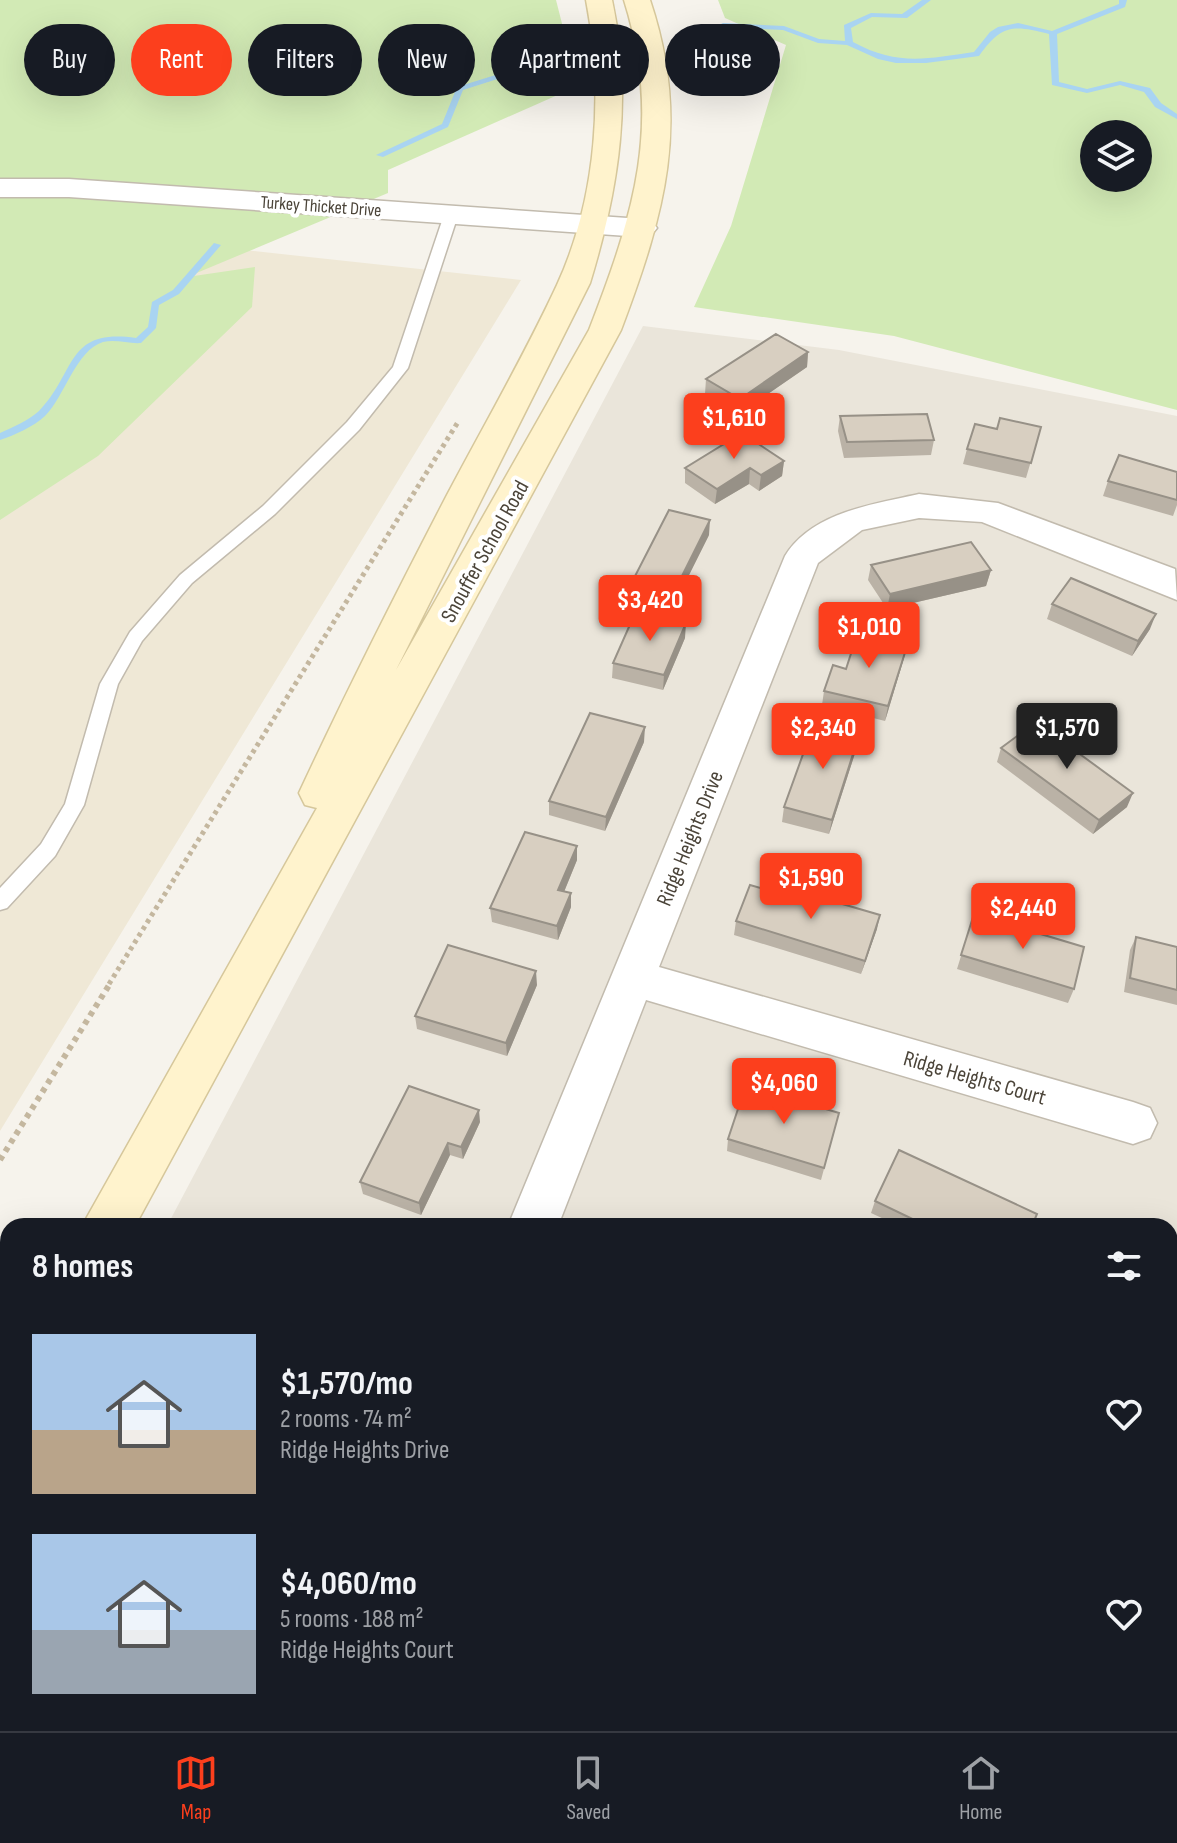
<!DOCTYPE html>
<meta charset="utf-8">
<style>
:root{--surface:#171b24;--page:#242831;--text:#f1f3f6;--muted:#9ea1a6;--line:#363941;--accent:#fc3f1d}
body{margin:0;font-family:"Sofia Sans Condensed",sans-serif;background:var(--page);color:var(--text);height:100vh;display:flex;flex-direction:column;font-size:30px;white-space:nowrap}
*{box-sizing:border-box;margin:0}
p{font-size:26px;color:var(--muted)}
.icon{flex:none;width:44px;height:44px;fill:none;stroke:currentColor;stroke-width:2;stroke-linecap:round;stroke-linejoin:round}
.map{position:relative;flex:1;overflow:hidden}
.sheet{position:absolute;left:0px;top:1218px;width:1178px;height:514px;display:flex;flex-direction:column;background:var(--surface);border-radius:24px 24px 0 0;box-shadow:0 8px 32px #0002}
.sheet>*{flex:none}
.banner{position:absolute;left:24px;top:24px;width:1130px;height:72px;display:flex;gap:16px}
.buttons{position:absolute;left:1080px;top:120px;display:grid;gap:16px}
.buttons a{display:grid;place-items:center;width:72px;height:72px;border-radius:50%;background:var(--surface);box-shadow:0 8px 32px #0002;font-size:40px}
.price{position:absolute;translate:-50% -68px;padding:0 18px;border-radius:8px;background:var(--accent);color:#fff;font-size:26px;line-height:52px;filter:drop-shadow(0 2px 4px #0008)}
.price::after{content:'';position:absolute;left:50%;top:48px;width:24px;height:18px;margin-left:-12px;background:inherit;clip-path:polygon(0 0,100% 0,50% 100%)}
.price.current{background:#222;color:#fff}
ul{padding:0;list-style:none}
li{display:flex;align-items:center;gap:24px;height:200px;padding:0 32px}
li span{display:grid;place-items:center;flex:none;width:224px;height:160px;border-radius:0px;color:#555}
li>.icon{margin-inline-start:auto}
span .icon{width:96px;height:96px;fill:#fffc;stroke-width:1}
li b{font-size:34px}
h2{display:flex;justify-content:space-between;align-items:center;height:96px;padding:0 32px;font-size:34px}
.pill{padding:0 28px;border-radius:36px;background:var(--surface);box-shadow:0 8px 32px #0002;font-size:28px;line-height:72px}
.pill.current{background:var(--accent);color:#fff}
.tabs{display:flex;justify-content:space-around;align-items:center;height:112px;border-top:2px solid var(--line);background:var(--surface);font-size:22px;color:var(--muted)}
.tabs a{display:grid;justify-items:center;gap:4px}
.tabs .current{color:var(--accent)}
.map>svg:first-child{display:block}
.residential{fill:#eae5da}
.education{fill:#efe8d6}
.green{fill:#d2eab5;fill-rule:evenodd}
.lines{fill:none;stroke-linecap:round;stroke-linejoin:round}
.stream{fill:#a9d4f2;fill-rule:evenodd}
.lane-casing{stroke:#c2bbae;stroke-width:3}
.street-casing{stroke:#c2bbae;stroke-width:3}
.secondary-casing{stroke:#d6c79b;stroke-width:3}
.path-far1{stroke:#c4b79f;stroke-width:5;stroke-dasharray:4 4;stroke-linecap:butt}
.path{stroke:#c4b79f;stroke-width:6;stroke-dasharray:5 5;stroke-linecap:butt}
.lane{fill:#fff;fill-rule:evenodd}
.street{fill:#fff;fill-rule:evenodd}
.secondary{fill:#fff3cd;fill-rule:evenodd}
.wall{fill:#bab2a6}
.shaded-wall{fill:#979187}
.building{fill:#d8cfc1;stroke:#979187;stroke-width:2}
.labels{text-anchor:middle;stroke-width:8;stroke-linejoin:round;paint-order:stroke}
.far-street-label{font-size:18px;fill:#4b4439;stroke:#fff}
.street-label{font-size:22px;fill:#4b4439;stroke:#fff}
</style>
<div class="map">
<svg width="1177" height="1731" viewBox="0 0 1177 1731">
<rect width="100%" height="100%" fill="#f6f3ec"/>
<path class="residential" d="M643,326L839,350L1177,416V1575L1170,1580V1226H167Z
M8,1527V1724H744V1731H0V1542Z"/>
<path class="education" d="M106,235L521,280L0,1131V240Z"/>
<path class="green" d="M0,0H556L571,59L569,90L388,170V193L187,277L255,267L252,307L98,456L0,520Z
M718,0H1177V410L894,336L694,307L731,226L786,45L725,18ZM1094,134H1138V178H1094Z
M1177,1669V1731H883L917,1724H1170V1671Z"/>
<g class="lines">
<path class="stream" d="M922,0H931L907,18L872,17L851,28L853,42C897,66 926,59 974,52L990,32L998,27L1018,23L1052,31L1119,4V0H1127L1125,7L1057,34L1059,82L1087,89L1120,81L1150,88L1161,103L1177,114V119L1155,107L1144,92L1120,85L1087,93L1052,85L1049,34C1013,25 1002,24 979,56L926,63H896L878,59L847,45L818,43L783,30L723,27L719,25L723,23L784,26L819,39L845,41L844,25L871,13L902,14Z
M550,58L557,60L463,90L448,127L383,157L376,155L442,124L457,87Z
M214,243L221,245L179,294L159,305L156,328L141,343C129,344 116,339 103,342C76,350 65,396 45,416C33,427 15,435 0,440V433C13,427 28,421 39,411C77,372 65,328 136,338L148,327L152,302L173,290Z"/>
<g class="lane-casing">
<path id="lane" d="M451,211L458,215L408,368L359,430L275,514L192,583L142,641L118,684L84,805L55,856L7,908L0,910V888L41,844L65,804L100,684L130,632L180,575L263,506L347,422L393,367L444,215Z"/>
</g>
<g class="street-casing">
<path id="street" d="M0,179H69L642,219L652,222L657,228L652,234L642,237L69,197H0Z
M919,494L998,503L1175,569L1177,600L982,522L919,518L862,530L818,563L659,967L1133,1102L1150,1108L1157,1123L1150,1138L1133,1144L646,1000L558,1226H508L785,556C812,512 874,504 919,494Z
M334,1724H392L391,1731H331Z"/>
</g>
<g class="secondary-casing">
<path id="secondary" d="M586,0H612C633,98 619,188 590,283L396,670L589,330C634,214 663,123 624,0H650C691,122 665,213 621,330L135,1226H82L317,808L305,805L299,793C346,692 396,593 447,495C484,425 524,356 557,285C597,198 604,93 586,0Z
M8,1379V1446L0,1450V1383Z"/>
</g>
<path class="path-far1" d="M109,984L458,422"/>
<path class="path" d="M0,1160L111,982"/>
<use href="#lane" class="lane"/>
<use href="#street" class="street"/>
<use href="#secondary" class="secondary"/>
</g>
<path class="wall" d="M808,352L807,367L739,414L705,394L706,379Z
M840,416L934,440L931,455L844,458L838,431Z
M1041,427L1026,478L963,464L967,449L997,429Z
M784,461L782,476L759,491L749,484L715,504L685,483V468Z
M1177,472V505L1173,516L1103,496L1108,481Z
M709,535L674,605L632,595L633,580Z
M871,565L991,570L986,586L887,609L868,580Z
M1052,604L1150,629L1132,656L1047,619Z
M685,638L663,690L612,678L613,663Z
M904,658L885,721L822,705L824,691L846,669Z
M644,742L605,831L549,815V801Z
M857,747L829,834L782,822L784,807Z
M1001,748L1127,807L1093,834L997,762Z
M577,846V860L564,892L571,907L558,940L492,922L490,908Z
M974,914L1074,989L1068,1003L957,969Z
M736,921L877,929L861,974L734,935Z
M1136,937L1177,947V1005L1124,992L1130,950Z
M537,985L507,1056L417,1029L415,1016Z
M839,1113L821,1180L727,1151L728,1139Z
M480,1122L463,1159L450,1155L421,1215L363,1194L360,1182Z
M875,1201L1032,1226H899L871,1213Z
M1170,1299L1177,1300V1374L1170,1373Z"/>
<path class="shaded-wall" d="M808,352L807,367L739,414L740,399Z
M784,461L782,476L759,491L761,475Z
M750,468L749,484L715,504L717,489Z
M710,520L709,535L674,605L675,590Z
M991,570L986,586L887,609L890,594Z
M1156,614L1150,629L1132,656L1138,641Z
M686,623L685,638L663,690L664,675Z
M908,643L904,658L885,721L888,706Z
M645,727L644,742L605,831L606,817Z
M860,732L857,747L829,834L832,820Z
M1133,793L1127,807L1093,834L1099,820Z
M577,846V860L559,904L558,890Z
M571,893V907L558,940L557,926Z
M880,915L877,929L861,974L865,961Z
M536,971L537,985L507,1056L506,1043Z
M479,1110L480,1122L463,1159L461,1147Z
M448,1143L450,1155L421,1215L419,1203Z
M206,1724H214L212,1731H204Z"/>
<path class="building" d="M776,334L808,352L740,399L706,379Z
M927,414L934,440L847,442L840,416Z
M1000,418L1041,427L1031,463L967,449L975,424L997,429Z
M742,433L784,461L761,475L750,468L717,489L685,468Z
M1119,455L1177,472V500L1108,481Z
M669,510L710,520L675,590L633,580Z
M971,542L991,570L890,594L871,565Z
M1071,578L1156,614L1138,641L1052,604Z
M636,611L686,623L664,675L613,663Z
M858,632L908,643L888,706L824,691L833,665L846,669Z
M590,713L645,727L606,817L549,801Z
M815,721L860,732L832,820L784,807Z
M1036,722L1133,793L1099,820L1001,748Z
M525,832L577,846L558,890L571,893L557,926L490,908Z
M750,885L789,896L791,889L880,915L865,961L736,921Z
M974,914L1084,947L1074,989L961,955Z
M1136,937L1177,947V990L1130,978Z
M448,945L536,971L506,1043L415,1016Z
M746,1085L839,1113L824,1168L728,1139Z
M409,1086L479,1110L461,1147L448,1143L419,1203L360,1182Z
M899,1150L1037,1214L1032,1226H927L875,1201Z
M637,1222L649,1226H636Z
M1170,1299L1177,1300V1363L1170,1362Z
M135,1724H206L204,1731H133Z
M474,1724H547L546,1731H472Z"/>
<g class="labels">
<g class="far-street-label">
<text transform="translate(321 206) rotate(4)" y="6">Turkey Thicket Drive</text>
</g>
<g class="street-label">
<text transform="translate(484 551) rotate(-61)" y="8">Snouffer School Road</text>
<text transform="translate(689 838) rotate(-68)" y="8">Ridge Heights Drive</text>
<text transform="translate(975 1077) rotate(16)" y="8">Ridge Heights Court</text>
</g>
</g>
</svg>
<div class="buttons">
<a><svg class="icon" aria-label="layers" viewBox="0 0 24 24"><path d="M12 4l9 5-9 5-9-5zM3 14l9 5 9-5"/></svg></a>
</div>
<b class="price" style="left:734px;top:461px">$1,610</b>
<b class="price" style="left:650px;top:643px">$3,420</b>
<b class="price" style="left:869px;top:670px">$1,010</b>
<b class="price" style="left:823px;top:771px">$2,340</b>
<b class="price current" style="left:1067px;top:771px">$1,570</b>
<b class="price" style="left:811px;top:921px">$1,590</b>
<b class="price" style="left:1023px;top:951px">$2,440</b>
<b class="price" style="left:784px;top:1126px">$4,060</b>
<div class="banner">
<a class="pill">Buy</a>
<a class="pill current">Rent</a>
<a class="pill">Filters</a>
<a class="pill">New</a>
<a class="pill">Apartment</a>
<a class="pill">House</a>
</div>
<section class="sheet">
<h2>8 homes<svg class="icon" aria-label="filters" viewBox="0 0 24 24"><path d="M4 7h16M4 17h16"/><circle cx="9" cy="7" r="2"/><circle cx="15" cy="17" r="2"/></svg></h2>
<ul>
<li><span style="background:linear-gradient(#a9c7e8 60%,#b9a48a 0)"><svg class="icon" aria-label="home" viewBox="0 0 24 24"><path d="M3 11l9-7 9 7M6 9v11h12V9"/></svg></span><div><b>$1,570/mo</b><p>2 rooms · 74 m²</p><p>Ridge Heights Drive</p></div><svg class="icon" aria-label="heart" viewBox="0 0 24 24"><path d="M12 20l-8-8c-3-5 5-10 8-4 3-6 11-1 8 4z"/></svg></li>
<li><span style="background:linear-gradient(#a9c7e8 60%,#9aa5b1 0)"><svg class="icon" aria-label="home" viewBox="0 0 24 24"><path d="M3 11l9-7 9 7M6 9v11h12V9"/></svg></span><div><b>$4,060/mo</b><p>5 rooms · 188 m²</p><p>Ridge Heights Court</p></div><svg class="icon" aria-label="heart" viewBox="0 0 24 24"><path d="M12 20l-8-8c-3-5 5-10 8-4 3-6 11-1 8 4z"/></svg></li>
</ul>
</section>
</div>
<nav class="tabs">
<a class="current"><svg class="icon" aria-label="map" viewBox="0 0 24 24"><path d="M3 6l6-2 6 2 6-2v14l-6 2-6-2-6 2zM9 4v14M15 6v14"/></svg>Map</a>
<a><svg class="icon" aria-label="saved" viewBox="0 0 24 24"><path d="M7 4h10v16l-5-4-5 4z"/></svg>Saved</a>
<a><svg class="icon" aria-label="home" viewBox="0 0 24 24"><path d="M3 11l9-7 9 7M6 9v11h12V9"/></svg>Home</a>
</nav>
